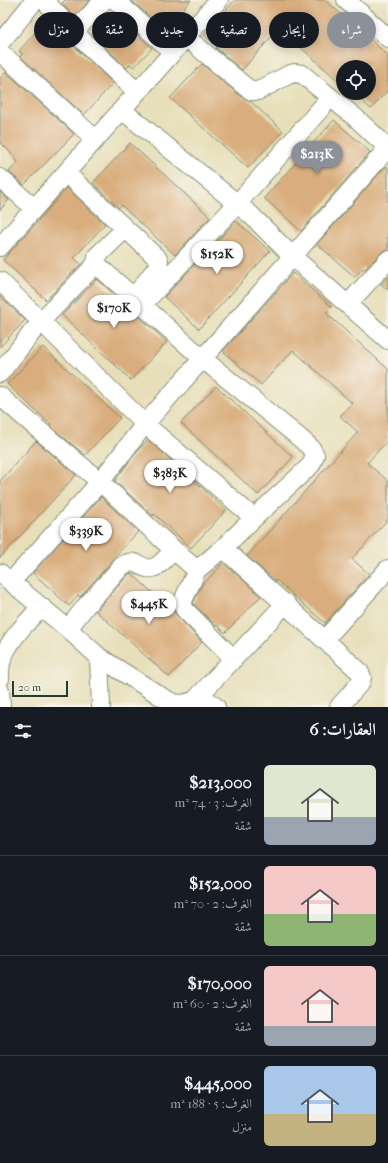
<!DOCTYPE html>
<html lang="ar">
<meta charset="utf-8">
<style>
:root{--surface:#171b24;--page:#242831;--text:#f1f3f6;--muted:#9ea1a6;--line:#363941;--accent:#8c9099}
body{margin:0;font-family:"IM FELL French Canon",Amiri,serif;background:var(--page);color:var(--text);direction:rtl;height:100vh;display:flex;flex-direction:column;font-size:15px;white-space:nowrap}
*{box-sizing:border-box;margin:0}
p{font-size:13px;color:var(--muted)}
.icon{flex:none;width:22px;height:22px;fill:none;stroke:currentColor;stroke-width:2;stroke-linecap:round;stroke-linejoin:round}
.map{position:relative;height:707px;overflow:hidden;direction:ltr}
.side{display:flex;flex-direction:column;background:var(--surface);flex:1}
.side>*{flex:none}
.guide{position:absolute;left:12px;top:12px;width:364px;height:36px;direction:rtl;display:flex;gap:8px}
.tools{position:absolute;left:336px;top:60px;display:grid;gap:8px}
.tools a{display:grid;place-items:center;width:40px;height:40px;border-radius:50%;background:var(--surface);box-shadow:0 2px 10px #0003;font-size:20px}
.scale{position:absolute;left:12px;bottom:10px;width:56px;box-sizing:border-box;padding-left:4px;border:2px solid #1f3d34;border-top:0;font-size:11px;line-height:14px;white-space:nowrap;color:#1f3d34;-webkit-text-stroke:3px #f7f3e8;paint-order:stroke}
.price{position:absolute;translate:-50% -34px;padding:0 9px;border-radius:14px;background:#fff;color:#222;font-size:13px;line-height:26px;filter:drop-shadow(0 1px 2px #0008)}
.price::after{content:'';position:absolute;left:50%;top:24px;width:12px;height:9px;margin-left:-6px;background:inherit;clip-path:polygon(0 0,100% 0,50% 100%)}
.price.selected{background:var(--accent);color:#fff}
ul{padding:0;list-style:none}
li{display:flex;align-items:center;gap:12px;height:100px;padding:0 12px}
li+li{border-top:1px solid var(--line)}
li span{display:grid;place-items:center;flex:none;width:112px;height:80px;border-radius:6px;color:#555}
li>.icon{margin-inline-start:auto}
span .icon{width:48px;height:48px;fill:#fffc;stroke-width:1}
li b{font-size:17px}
h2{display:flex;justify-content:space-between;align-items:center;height:48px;padding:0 12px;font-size:17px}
.tag{padding:0 14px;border-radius:18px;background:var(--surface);box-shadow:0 2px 10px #0003;font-size:14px;line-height:36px}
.tag.selected{background:var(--accent);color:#fff}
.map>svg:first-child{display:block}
.building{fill:#d9ad7d}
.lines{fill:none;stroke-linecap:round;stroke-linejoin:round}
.minor-casing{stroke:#838e76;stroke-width:20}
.minor{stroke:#fff;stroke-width:18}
</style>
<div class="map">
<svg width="388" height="707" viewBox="0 0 388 707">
<rect width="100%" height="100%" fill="#f7f3e8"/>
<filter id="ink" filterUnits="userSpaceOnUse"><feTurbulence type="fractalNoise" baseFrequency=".025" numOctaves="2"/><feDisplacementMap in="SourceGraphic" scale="8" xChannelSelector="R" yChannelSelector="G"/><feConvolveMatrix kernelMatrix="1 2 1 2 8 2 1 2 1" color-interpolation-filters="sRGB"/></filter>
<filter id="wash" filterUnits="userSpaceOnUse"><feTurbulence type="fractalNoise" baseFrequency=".012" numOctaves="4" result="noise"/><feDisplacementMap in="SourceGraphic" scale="16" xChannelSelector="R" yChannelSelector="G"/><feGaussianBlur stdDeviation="0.9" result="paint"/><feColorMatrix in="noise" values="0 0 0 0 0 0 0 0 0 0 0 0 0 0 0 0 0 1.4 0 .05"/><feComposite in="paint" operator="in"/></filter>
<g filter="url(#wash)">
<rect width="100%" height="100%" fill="#e7dfb9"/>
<g id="blocks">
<path class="building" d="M65,0H90L74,17L62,3Z
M133,0H191L164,30L132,1Z
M235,0H325L388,55V90L371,109L353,93H369V67H343V85L279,28L242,70L216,48L217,47L204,35Z
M117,16L152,48L134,67L130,64L127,68L96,39Z
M47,19L67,40L113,83L84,115L20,56L23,54L19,51Z
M202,64L240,96L250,101L283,131L248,168L170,98Z
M6,72L74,134L24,185L9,172L18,162L10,152L0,142V78Z
M334,120L370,152L301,231L264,198Z
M130,143L210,217L175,255L121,205L119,208L93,183Z
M386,166L388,168V250H384L365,269L363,268L355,277L317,244Z
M67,188L105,224L74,258L81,264L46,300L3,260Z
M0,192L9,200L0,210Z
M236,221L270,251L199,329L164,297Z
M293,273L332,307L326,313L388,369V440L367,463L388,481V519L352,559L369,574L325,623L276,580L275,581L247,556L358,432L340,416L352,403L293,350L261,385L223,351Z
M388,276V290L381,284Z
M97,279L167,342L131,380L62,315Z
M0,296L25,320L0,347Z
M43,347L120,418L85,455L50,426L51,425L7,384Z
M216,386L293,457L258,495L181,423Z
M148,440L188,475L226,510L191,548L154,514L153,516L115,481L136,452Z
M36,441L76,475L0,558V481Z
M101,497L138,532L114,557L115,558L80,597L78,595L69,606L33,573Z
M223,563L261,596L225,633L217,625L216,626L193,603L202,585Z
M131,573L175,613L178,617L202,642L169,677L96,611L128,575Z"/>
</g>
</g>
<g filter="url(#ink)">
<use href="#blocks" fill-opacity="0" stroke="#838e76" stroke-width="1"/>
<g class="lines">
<g class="minor-casing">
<path id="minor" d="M44,0L74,32L137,92
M115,0L173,52
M346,0L388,38
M74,32L104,0
M186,37L247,88L252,91H258L288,75L294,73L302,74L356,118L388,148
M0,43L35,0
M0,52L95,139
M122,110L251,215L292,256L388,340
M66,173L157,258L159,261L158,266L134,297
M0,178L34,208
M125,229L97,256L96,264L203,359L301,439L311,448L315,455L311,465L254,518
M0,247L219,0
M0,281L145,424L254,518L223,548L359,671L362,677L361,682L339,707
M348,304L388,260
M142,305L237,204L330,98
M0,373L41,321L96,264
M0,396C33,426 67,453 100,482C133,511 163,542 197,570
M223,548L197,570L182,603L185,610L234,659
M0,573L68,629L99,657L162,697C176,705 180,706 195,700L286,603
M11,582L100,482L145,424L388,148
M68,629L85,607L122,566C139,555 142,575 157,566C163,562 169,555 174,550
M325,639L388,569
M99,657L101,707
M0,679C0,673 0,668 1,663C6,643 27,622 41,607
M0,691L1,707
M200,695L216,707"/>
</g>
<use href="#minor" class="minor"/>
</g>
</g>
</svg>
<div class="tools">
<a><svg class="icon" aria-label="locate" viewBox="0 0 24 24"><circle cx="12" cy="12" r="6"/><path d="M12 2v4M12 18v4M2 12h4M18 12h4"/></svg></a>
</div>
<div class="scale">20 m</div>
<b class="price selected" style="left:317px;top:175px">$213K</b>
<b class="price" style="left:217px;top:275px">$152K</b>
<b class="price" style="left:114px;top:329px">$170K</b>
<b class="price" style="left:170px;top:494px">$383K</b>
<b class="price" style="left:86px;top:552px">$339K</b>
<b class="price" style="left:149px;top:625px">$445K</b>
<div class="guide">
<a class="tag selected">شراء</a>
<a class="tag">إيجار</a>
<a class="tag">تصفية</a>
<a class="tag">جديد</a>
<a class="tag">شقة</a>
<a class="tag">منزل</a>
</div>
</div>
<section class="side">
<h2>العقارات: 6<svg class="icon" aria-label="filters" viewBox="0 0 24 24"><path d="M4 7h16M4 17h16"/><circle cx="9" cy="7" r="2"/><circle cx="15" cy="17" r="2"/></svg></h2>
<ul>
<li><span style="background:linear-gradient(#dfe7d0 65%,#9aa5b1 0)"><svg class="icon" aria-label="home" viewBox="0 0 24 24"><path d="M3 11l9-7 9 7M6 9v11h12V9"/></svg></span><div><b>$213,000</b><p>الغرف: 3 · 74 m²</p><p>شقة</p></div></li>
<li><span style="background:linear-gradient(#f6c9c9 60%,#8fb573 0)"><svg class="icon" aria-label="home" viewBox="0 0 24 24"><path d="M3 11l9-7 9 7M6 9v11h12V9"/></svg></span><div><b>$152,000</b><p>الغرف: 2 · 70 m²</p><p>شقة</p></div></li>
<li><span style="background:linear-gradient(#f6c9c9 75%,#9aa5b1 0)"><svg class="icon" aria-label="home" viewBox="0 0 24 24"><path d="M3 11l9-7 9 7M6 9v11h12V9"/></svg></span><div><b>$170,000</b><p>الغرف: 2 · 60 m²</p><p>شقة</p></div></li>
<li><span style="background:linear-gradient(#a9c7e8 60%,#c2b280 0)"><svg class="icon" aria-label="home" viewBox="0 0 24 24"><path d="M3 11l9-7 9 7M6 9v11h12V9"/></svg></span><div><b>$445,000</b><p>الغرف: 5 · 188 m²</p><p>منزل</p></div></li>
</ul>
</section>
